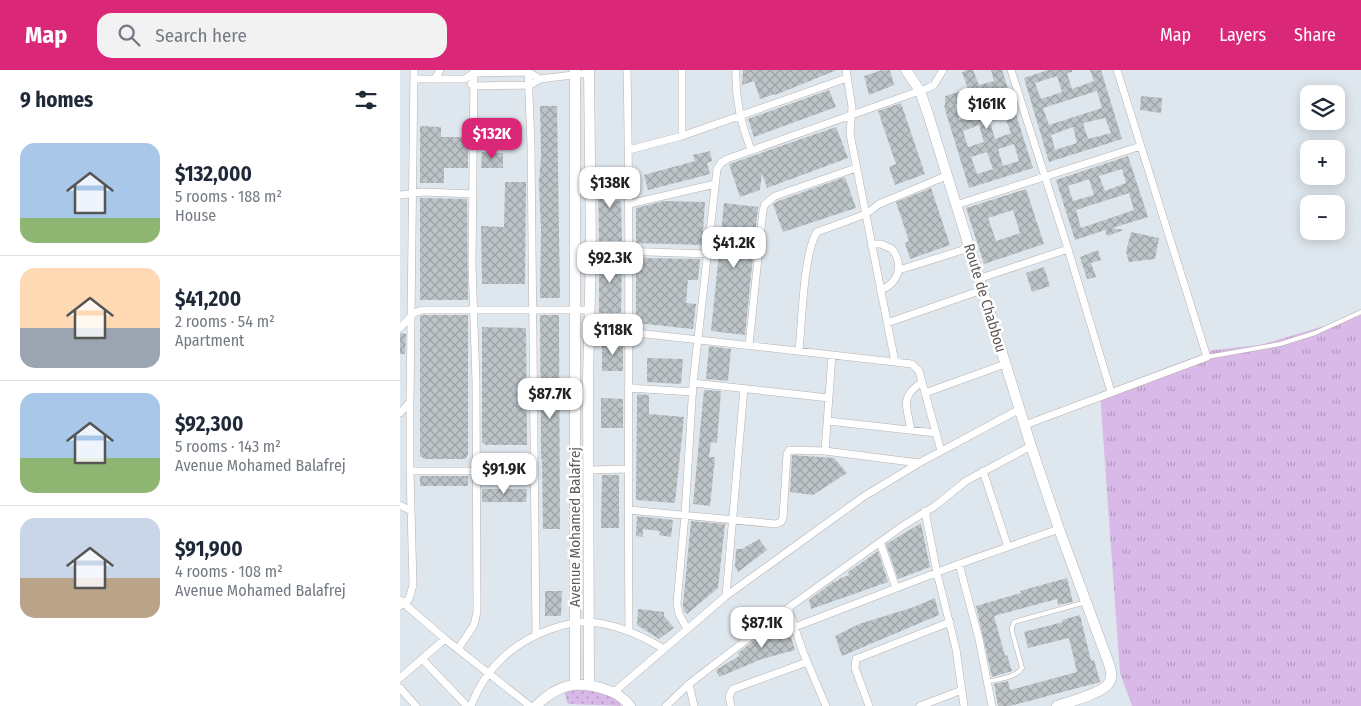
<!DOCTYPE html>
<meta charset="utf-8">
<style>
:root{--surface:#fff;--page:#f2f2f3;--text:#1f2937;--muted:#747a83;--line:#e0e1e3;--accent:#db2777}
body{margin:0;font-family:"Fira Sans Condensed",sans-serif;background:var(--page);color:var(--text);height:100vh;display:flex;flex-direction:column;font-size:19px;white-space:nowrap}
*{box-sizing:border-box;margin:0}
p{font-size:16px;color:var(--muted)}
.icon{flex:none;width:28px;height:28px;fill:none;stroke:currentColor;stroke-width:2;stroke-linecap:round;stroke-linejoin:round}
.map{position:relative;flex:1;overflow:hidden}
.panel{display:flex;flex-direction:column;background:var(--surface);width:400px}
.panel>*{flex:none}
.controls{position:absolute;left:900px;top:15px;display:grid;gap:10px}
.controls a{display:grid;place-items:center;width:45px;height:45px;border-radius:10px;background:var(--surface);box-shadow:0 2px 12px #0003;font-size:25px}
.price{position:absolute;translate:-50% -42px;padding:0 11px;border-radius:10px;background:#fff;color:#222;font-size:16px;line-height:32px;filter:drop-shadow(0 1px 2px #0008)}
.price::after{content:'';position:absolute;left:50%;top:30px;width:15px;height:11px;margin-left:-8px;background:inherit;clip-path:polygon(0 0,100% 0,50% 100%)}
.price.on{background:var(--accent);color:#fff}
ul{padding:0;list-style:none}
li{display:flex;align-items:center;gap:15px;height:125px;padding:0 20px}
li+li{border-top:1px solid var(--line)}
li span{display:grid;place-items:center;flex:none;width:140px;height:100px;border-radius:15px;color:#555}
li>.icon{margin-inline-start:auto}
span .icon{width:60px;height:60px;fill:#fffc;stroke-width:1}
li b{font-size:21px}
h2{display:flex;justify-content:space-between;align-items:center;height:60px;padding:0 20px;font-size:21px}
header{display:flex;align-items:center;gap:30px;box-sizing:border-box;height:70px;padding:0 25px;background:var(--accent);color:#fff}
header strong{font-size:24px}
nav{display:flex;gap:28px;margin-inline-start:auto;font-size:18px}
.search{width:350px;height:45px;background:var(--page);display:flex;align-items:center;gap:12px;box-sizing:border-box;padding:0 18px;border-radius:15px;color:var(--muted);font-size:19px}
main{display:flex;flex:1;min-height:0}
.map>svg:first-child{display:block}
.grass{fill:url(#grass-tufts)}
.garden{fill:url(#garden-dots)}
.building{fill:url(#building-cross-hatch);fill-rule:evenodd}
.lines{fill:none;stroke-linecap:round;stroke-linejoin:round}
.lane-casing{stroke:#b7b1ae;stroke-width:5}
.street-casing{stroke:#b7b1ae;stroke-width:8}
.secondary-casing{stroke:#b9b2b0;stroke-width:11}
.lane{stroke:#fff;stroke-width:4}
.street{stroke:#fff;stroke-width:7}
.secondary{stroke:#fff;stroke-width:10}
.labels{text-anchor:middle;stroke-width:5;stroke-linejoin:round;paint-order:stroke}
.street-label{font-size:15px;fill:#625b59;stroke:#fff}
</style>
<header>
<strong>Map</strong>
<div class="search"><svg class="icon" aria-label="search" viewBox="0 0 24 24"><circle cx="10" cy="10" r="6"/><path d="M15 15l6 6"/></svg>Search here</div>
<nav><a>Map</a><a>Layers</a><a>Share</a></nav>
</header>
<main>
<section class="panel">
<h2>9 homes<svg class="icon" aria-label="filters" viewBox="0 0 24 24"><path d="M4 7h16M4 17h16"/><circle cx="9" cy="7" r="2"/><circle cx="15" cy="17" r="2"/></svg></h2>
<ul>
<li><span style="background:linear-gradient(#a9c7e8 75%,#8fb573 0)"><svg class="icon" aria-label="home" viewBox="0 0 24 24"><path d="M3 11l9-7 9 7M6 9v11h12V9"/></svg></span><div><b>$132,000</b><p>5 rooms · 188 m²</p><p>House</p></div></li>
<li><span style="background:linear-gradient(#ffd9b3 60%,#9aa5b1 0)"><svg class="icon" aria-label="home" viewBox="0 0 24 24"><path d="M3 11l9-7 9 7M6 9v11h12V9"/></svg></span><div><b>$41,200</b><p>2 rooms · 54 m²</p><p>Apartment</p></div></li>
<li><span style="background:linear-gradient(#a9c7e8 65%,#8fb573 0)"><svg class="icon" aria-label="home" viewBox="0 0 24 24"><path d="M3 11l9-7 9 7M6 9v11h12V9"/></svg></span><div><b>$92,300</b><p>5 rooms · 143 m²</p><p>Avenue Mohamed Balafrej</p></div></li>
<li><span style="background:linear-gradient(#c9d6e8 60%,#b9a48a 0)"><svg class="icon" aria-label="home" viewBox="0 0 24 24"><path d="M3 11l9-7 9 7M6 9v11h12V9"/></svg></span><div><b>$91,900</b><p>4 rooms · 108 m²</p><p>Avenue Mohamed Balafrej</p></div></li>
</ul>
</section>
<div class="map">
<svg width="961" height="636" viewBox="0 0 961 636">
<defs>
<pattern id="grass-tufts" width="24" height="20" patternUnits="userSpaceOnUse" patternTransform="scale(1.25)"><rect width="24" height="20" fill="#d9b9e8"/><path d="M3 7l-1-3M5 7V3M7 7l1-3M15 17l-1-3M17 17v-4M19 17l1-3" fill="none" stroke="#b399bf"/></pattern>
<pattern id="garden-dots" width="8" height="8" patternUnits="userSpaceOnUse" patternTransform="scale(1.25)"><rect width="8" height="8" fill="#d9b9e8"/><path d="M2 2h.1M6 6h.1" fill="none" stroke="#b399bf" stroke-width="1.8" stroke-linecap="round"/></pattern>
<pattern id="building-cross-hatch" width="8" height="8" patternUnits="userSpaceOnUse" patternTransform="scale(1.25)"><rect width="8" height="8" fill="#bdc4c8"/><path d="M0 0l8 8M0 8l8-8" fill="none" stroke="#9da2a5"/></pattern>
</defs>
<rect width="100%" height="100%" fill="#dfe7ee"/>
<path class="grass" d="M961,245V636H732L720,603L700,323L813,280L860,275Z"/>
<path class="garden" d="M175,618L209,623L222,634L220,636L168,634L164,622Z"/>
<path class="building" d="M343,0H437L375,25V24L360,29L354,11L342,15Z
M482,0H490L494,15L469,25L464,6Z
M565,0H573L579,15L594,11L591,0H602L633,98L569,118L544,36L545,35V26L568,19L562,2H564ZM597,21L602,36L586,42L581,25ZM571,29L575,46L559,50L555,34ZM605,47L611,63L595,69L590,52ZM579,55L584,72L568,77L563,61ZM614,74L619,91L603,96L598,79ZM587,82L593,99L577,104L571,87Z
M648,0H672V2L667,3L672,19L694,11L690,0H701L722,69L649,92L624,8ZM657,6L662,22L641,29L635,13ZM697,21L702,38L649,55L643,38ZM705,48L711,63L688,69L683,53ZM673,57L677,73L655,80L651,65Z
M429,20L436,37L354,67L348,49Z
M741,26L762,28L761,43L740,40Z
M501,33L525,104L495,115L489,97L496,94L478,41Z
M140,36H157L160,228H140L141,160L139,112L141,87Z
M20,56L41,57V67H68V98H44V113H20Z
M436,57L448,88L367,118L362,103L360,120L340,127L329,94Z
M310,81L312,91L307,93L310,104L248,120L244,105L295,91L293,85Z
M82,82L103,83V98H81Z
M728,86L748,147L712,158L724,160L707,166L705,160L675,170L656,110ZM722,99L726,113L705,121L699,106ZM689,109L694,125L673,131L668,116ZM729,123L734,140L681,158L676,140Z
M221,104V128L212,130L221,131L222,171H199L198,109Z
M445,107L456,138L383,162L373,134L378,131Z
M105,112H126L125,214H82L81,156L104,157Z
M531,118L550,175L510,189L505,173L509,171L496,132Z
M626,119L644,174L584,194L566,138ZM613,140L620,163L596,171L588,148Z
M20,128L67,129L68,230H20Z
M264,131L305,132L302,175L236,173V138Z
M324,133L358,137L345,265L311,261Z
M731,162L759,168L755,189L729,192L726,182Z
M698,180L701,190L691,193L696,207L687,209L680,187Z
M199,186H222L221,243H199Z
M236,188L300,189L298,210H288L286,233L296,234L293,259L236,253Z
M644,197L650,216L632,222L626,203Z
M23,245H68V385L65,389H25L20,386V246Z
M140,245H159L160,459H143L142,389H141Z
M82,257L126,258L127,375H86L82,372Z
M0,263L6,264L5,284H0Z
M223,270V301H202V271Z
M309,276L331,279L328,311L306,309Z
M247,288L283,289L281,314L247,312Z
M304,320L321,321L317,373L311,372L309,387H315L310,436L293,434Z
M237,324L249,325V344L284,347L275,433L236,430Z
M201,328L223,329V358H201Z
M392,385L434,388L447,403L413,425L390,422Z
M202,405H219V458H201Z
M20,406H68V416H20Z
M82,419H127L126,432H82Z
M237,446L273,450L271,467L259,465L260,461L243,459V467L236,466Z
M291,451L325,454L318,518L287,544L284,541L283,534Z
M521,453L530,497L498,509L486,474Z
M359,469L367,480L338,502L335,496L336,479H342Z
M478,481L488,512L411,539L409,530L433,512L439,510V509L449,505L448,502Z
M667,508L673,532L658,535L657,529L594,546L605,586L607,585L612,601L592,607L576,536L621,523L620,521Z
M145,521H162L161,546H145Z
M535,528L539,545L442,586L435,566L459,554L514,537Z
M238,539L264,542V546L274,558L259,569L237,555Z
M680,545L691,591L694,590L700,612L610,636H598L594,614L608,611L610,620L677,602L669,568L628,578L624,562L663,552L662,550Z
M386,551L395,580L362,589L319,607L316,600L339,586L338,583L369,559Z"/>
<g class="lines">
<g class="lane-casing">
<path id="lane" d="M807,287L880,274L915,263L961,242
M587,612C598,609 616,608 622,598L612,561V557L614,552L686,532"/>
</g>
<g class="street-casing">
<path id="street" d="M128,0L131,75L136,564
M227,0C231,187 227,374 229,561
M282,0V66
M336,0C335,29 341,53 351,80
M446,0L452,37L450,64L495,292
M611,0L668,179L711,322
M14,9H65L74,3L128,2L140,9
M35,9L40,0
M71,14L74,16L130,15L140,9L189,3
M229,80L282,66L447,8
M0,125L23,122L73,124
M229,134L315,114
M556,135L741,76
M471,174H481L492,179C504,194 499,214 480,220
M191,180L308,184
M499,200L569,178
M578,209L668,179
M487,253L582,220
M0,258L14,243L22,240H190
M228,262L512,294L519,301L541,381
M349,275L363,140L365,134L375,126L456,98
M399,281C402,253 403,184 417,162L466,144L479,134L546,106
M293,313L429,328
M228,318L293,322
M525,323L605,294
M0,343L10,332
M428,351L536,363
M625,355L807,287L717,0
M511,360C507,336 499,328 522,312
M425,381L432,285
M189,400L229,399
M10,401H76L134,398
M583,401L608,477
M0,435L11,441
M229,440L376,454L381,452L383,448L387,384L389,380L425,381L519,393
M525,441L537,503L556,579L564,636
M480,472L496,518
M559,494L579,569L592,636
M326,526L344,318
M0,530L45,569L130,636
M0,536L9,529L13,515L10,401V332L14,0
M388,538L403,582L426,636
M395,557L559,494L659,459
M287,559L279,544L277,533L285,445L293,313L317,99L321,93L327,89L528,18L534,15L543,0
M58,579L74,555L77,542L76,312L72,195L74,0
M22,589L67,636
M0,608L45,569
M289,614L388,538L504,455L535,436L566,411L631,376
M0,618L16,636
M214,622L326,526L463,427L519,393L620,339
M71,636C85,598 114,572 151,559C163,555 176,551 189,552C216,554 241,565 264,579
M266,636L289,614L294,636
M331,636L329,626L333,619L407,592
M469,636L455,598L456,589L550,552
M520,636L562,620"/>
</g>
<g class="secondary-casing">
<path id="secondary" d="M175,0V614
M506,0L520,21L528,44L631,376L659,459L709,594C711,601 713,608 708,614C702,623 669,632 657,636
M189,614L188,309L191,180L189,0
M136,636C157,615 176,610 204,619C215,622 223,627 230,636"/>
</g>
<use href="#lane" class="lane"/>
<use href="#street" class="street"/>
<use href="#secondary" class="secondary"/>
</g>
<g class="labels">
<g class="street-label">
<text transform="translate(585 228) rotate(73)" y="5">Route de Chabbou</text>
<text transform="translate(175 457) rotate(-90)" y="5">Avenue Mohamed Balafrej</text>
</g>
</g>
</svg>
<div class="controls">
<a><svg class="icon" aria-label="layers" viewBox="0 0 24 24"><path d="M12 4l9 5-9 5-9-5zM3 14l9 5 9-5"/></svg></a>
<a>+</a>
<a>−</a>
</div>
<b class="price" style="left:587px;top:60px">$161K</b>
<b class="price on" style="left:92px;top:90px">$132K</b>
<b class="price" style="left:210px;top:139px">$138K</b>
<b class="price" style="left:334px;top:199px">$41.2K</b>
<b class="price" style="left:210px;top:214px">$92.3K</b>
<b class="price" style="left:213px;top:286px">$118K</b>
<b class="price" style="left:150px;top:350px">$87.7K</b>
<b class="price" style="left:104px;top:425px">$91.9K</b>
<b class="price" style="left:362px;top:579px">$87.1K</b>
</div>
</main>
